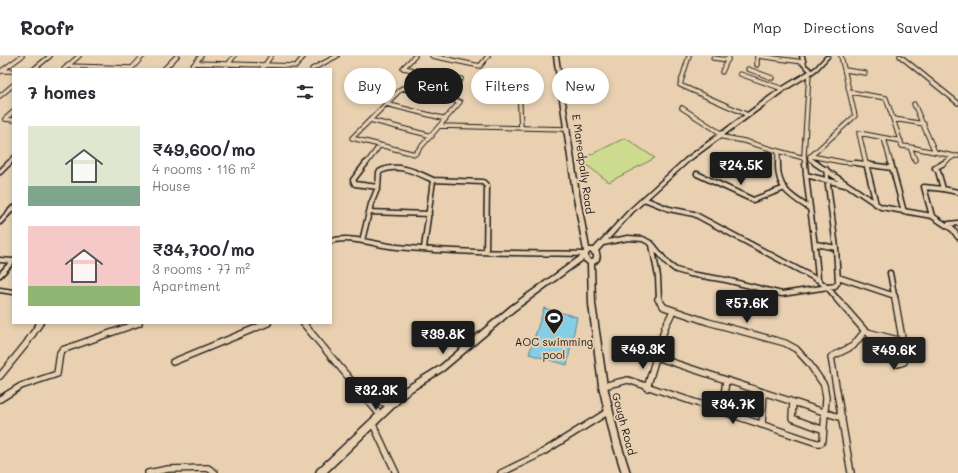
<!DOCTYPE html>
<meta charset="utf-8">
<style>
:root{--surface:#fff;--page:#f2f2f3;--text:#2b2b33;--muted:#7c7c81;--line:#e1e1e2;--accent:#1c1c1c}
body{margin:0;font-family:Mali,sans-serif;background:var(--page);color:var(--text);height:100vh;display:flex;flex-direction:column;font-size:15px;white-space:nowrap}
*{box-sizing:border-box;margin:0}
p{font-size:13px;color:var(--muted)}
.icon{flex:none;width:22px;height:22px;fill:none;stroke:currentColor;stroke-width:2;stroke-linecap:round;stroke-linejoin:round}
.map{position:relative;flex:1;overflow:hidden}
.sheet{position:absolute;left:12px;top:12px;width:320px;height:256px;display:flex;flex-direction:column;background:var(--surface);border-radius:0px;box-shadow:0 2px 6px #0003}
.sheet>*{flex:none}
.top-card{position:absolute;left:344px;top:12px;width:380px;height:36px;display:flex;gap:8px}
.price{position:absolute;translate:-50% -34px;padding:0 9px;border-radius:4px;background:var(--accent);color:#fff;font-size:13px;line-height:26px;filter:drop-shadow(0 1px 2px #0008)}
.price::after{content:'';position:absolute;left:50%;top:24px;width:12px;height:9px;margin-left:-6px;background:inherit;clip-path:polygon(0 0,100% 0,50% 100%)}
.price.current{background:#222;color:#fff}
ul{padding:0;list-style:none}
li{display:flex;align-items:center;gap:12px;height:100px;padding:0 16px}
li span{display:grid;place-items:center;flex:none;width:112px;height:80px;border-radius:0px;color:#555}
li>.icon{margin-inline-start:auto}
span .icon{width:48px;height:48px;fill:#fffc;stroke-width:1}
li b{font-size:17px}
h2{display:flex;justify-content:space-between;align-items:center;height:48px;padding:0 16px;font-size:17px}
.pill{padding:0 14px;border-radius:18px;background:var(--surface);box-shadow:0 2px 6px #0003;font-size:14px;line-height:36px}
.pill.current{background:var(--accent);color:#fff}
header{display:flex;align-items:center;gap:24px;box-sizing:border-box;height:56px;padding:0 20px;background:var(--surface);border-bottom:1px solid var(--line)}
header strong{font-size:19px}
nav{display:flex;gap:22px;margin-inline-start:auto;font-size:14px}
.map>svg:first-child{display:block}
.green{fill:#ccdb8e;stroke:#747c55}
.water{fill:#85cee5;stroke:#5b8795}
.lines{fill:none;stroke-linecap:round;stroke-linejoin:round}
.street-far2-casing{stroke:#1c1c1c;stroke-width:5.5}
.street-far1-casing{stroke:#1c1c1c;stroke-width:7}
.street-casing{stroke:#1c1c1c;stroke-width:8}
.secondary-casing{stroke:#1c1c1c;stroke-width:3}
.street-far2{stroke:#e8d0b1;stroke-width:3.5}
.street-far1{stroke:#e8d0b1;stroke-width:4}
.street{stroke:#e8d0b1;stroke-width:5.5}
.secondary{fill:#e8d0b1;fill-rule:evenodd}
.labels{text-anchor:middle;stroke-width:4;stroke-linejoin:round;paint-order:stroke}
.street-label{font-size:11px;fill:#1c1c1c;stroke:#e8d0b1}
.poi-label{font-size:11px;fill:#1c1c1c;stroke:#e8d0b1}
</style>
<header>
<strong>Roofr</strong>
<nav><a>Map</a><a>Directions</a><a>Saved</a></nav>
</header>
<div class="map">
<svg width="958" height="417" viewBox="0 0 958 417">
<rect width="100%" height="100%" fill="#e8d0b1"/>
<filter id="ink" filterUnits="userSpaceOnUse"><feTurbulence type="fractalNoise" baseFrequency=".025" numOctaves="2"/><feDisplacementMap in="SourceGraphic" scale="8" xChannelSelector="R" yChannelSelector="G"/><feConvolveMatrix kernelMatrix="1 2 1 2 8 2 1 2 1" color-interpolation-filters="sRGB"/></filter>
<g filter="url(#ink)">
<path class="green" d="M625,82L655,102L609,126L580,104Z"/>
<path class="water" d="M544,252L577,261L567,309L529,298Z"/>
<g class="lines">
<g class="street-far2-casing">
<path id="street-far2" d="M201,0L195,7L296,10L304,0
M415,0L403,12L461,23
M432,0L480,10L488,0
M689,0L680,29L748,59
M757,0V9
M758,0L803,6
M841,0L855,60L811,100L842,106L869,108
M900,0L958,47
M713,2L728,4
M67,10L132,12L143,0
M34,13L50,0
M64,13L79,0
M164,13L177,0
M190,13L195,7
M225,13L234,0
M262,13L271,0
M312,13L337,0
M748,13L772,22
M845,14L865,17
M2,15H13
M0,16L22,0
M722,16L729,0
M740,18L783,33
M402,32L460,46L415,98L352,82Z
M519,32L521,72
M850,36L886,42L902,90L910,91
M0,40L13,29
M386,48L446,63
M914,48L935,96
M682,52L722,78
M13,56L5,63L13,64
M894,63L924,68
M370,64L432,80
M440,70L568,73
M718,80L744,85L778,95
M884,82L891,108
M810,100V103L817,108
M915,104L910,91L954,100
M8,108L13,102
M366,108L380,89
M778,108V95L804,102
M805,108L804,99L809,18
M866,108L859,77L901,85
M942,108L954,100H958"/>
</g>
<g class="street-far1-casing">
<path id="street-far1" d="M366,107L353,124L355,128L378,131
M778,107C777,132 789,139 809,152
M805,107C808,146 816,185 818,224L828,232L838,244
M815,107L881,151L932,160L952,173
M856,107L892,112
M866,107L876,148
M891,107L904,156
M944,107L935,112L938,115L943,133L958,136
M0,116L9,107
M697,118L753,144L785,132
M806,119L845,129
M433,124L483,126L487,130L486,196
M644,143L669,153L694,158L818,224
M369,156L429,158
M932,160L924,131L943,133
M0,166L13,152
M958,167L949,168L958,181
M331,185C352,179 375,189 397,191C459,197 522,197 584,198
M362,185L371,148L378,131L379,116C397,106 416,116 433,124L424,192
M603,187L628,182L643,183L652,188L668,208L676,214L690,218L726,224L782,238L835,230L838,226L836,192L826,113
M816,188L836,192
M652,189L658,221L659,244
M0,204L13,205
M890,217L895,244
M0,219L13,205
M838,221L895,240
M0,234L13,236"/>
</g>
<g class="street-casing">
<path id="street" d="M837,243L865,275L853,290L831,301L851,417
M303,267L380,359
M867,276L902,285
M868,276L886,299L898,308L904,306L905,299L895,243
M656,301L842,362
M173,306L268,267
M0,320L26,288L40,267
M603,330L628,324L817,387H821L823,384L826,342L824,329L808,306L796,293L785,287L708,266L664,251L658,243
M647,332L665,271L673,255
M366,342L392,349
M0,343L21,330L57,318L60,297L62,294L139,267
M793,346L792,362L824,374
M722,356L726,324
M372,366L396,417
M762,369L764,336
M148,417L168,413L208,412L215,417
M501,417L540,398L609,355"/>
</g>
<g class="secondary-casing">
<path id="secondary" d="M554,0H558L579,137L589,192H594L629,154L685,103L781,32L809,15L802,9L800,0H804L806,9L812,14L816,11L826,0H830L818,13L813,17L785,34L689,105L633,156L598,195C601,200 600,205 594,208L595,248L607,330L619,382L630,417H622L611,382L599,330L589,248L588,208L583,204L515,254L444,314L410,336L326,417H316L317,414L404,332L440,310L511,250L582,199L584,195L573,137ZM590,196L594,199V202L592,204H590L588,201V198Z"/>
</g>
<use href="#street-far2" class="street-far2"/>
<use href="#street-far1" class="street-far1"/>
<use href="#street" class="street"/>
<use href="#secondary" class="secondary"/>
</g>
</g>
<defs>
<g id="stadium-pin" transform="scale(1)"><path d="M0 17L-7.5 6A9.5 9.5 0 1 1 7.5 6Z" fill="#1c1c1c" stroke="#e8d0b1"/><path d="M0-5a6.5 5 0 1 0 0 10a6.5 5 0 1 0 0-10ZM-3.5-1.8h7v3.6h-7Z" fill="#fff"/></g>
</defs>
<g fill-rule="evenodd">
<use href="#stadium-pin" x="554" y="262"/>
</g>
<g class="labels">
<g class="street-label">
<text transform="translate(583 108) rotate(82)" y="4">E Maredpally Road</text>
<text transform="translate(624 368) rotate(75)" y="4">Gough Road</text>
</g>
<g class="poi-label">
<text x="554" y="290">AOC swimming<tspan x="554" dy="13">pool</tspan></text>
</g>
</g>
</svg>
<b class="price" style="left:741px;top:130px">₹24.5K</b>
<b class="price" style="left:747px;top:268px">₹57.6K</b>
<b class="price" style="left:443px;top:299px">₹39.8K</b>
<b class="price" style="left:643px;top:314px">₹49.3K</b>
<b class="price current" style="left:894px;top:315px">₹49.6K</b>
<b class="price" style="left:376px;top:355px">₹32.3K</b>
<b class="price" style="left:733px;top:369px">₹34.7K</b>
<div class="top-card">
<a class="pill">Buy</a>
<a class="pill current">Rent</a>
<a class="pill">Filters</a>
<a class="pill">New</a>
</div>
<section class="sheet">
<h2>7 homes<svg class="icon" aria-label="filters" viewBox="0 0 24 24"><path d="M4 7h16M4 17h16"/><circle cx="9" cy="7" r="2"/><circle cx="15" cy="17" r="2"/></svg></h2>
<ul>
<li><span style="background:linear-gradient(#dfe7d0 75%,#7fa58c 0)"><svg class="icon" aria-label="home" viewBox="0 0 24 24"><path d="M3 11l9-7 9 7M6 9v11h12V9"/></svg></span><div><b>₹49,600/mo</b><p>4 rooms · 116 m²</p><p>House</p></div></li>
<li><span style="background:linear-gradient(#f6c9c9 75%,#8fb573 0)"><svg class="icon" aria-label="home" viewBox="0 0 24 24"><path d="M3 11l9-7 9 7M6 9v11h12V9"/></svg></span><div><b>₹34,700/mo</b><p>3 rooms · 77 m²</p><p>Apartment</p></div></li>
</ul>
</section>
</div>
